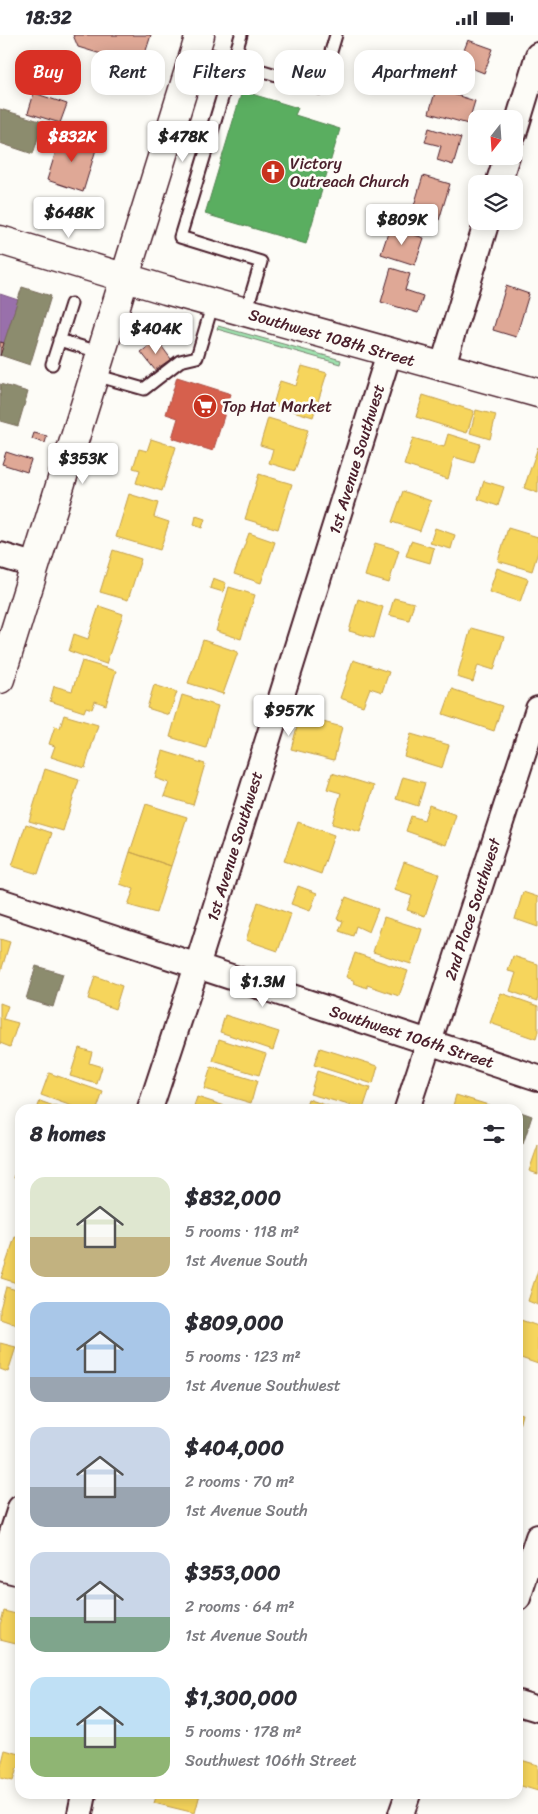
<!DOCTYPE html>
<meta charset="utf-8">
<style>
:root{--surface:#fff;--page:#f7f7f7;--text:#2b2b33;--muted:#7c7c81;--accent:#d93025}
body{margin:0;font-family:Sriracha,sans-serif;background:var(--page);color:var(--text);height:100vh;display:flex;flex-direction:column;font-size:19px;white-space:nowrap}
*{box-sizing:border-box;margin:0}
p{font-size:16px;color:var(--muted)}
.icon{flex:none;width:28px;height:28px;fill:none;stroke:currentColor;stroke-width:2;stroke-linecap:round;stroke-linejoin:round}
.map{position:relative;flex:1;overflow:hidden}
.details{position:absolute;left:15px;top:1069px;width:508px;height:695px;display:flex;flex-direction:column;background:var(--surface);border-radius:15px;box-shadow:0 2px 12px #0003}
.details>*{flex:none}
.banner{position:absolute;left:15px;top:15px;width:509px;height:45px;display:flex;gap:10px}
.needle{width:32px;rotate:197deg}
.tools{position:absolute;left:468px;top:75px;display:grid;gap:10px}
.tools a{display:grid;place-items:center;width:55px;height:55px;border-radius:10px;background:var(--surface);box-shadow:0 2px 12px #0003;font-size:25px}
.price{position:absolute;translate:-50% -42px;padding:0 11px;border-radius:5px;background:#fff;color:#222;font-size:16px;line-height:32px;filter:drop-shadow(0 1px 2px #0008)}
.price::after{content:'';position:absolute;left:50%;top:30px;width:15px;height:11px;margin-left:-8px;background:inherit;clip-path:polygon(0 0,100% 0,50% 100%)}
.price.active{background:var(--accent);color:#fff}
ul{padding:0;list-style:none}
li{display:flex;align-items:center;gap:15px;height:125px;padding:0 15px}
li span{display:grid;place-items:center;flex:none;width:140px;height:100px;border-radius:15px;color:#555}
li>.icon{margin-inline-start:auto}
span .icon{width:60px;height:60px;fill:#fffc;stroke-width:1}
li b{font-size:21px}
h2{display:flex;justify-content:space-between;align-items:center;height:60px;padding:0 15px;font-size:21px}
.pill{padding:0 18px;border-radius:15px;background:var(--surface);box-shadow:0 2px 12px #0003;font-size:18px;line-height:45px}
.pill.active{background:var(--accent);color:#fff}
.status{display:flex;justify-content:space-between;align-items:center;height:35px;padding:0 25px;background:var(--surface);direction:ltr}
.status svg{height:14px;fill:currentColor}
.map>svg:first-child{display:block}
.green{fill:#a0e4b0;stroke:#75826e}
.homes{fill:#f6d55c;stroke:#c29e4d}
.shops{fill:#d6604d;stroke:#ac4c43}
.offices{fill:#9970ab;stroke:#815885}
.public{fill:#5aae61;stroke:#558351}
.industry{fill:#8c8c6e;stroke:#786b5a}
.building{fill:#dfa896;stroke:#4a1f2b}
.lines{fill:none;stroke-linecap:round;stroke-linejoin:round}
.lane-casing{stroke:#4a1f2b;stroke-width:15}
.street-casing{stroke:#4a1f2b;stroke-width:28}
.secondary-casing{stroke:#4a1f2b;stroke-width:31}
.lane{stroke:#fdfcf7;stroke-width:11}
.street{stroke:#fdfcf7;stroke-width:24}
.secondary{stroke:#fdfcf7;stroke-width:28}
.labels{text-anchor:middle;stroke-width:5;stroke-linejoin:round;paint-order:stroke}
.poi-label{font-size:16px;fill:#4a1f2b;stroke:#fdfcf7;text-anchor:start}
.street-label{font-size:16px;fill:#4a1f2b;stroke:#fdfcf7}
</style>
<div class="status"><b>18:32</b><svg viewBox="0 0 49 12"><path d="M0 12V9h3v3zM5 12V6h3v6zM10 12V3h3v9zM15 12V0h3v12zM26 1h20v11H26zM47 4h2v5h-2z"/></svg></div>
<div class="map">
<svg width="538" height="1779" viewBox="0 0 538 1779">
<rect width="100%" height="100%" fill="#fdfcf7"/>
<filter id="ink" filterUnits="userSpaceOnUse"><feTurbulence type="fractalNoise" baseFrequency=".02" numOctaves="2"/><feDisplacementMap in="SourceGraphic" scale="10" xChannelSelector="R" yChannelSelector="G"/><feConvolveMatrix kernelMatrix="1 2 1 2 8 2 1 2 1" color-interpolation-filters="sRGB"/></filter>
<g filter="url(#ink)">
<path class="green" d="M218,291L341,325L340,329L217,294Z"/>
<path class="homes" d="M302,331L327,338L313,382L273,370L280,346L296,351Z
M423,360L474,376L467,398L416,382Z
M476,375L496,380L490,404L470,398Z
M268,383L308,395L295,436L269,428L273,414L260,410Z
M448,399L480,409L474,428L454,422L448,444L404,430L413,403L444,412Z
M151,404L176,412L162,456L136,448L140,435L133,433L139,414L147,416Z
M538,412V458L524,453Z
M259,439L292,449L278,494L245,484Z
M484,446L504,452L498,471L478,464Z
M403,456L431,466L420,496L392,487Z
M129,459L158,468L154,482L169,487L160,515L116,502Z
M196,481L205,484L202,493L194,490Z
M435,493L455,500L451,514L430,508Z
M508,493L538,502V517L532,536L498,526Z
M249,498L275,507L261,548L234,539Z
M411,506L434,513L430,528L406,521Z
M375,508L399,515L389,548L365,541Z
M113,515L141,524L128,565L100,557Z
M497,533L528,544L520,567L489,557Z
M213,543L226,548L223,557L210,553Z
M229,552L255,560L241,604L216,596Z
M394,563L414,568L409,585L389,580Z
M358,564L383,572L374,603L349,596Z
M99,571L123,579L106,629L69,616L74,599L88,604Z
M471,593L504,602L494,635L478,630L473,647L457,642Z
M203,605L238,617L223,659L188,648Z
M353,625L389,637L382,657L370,653L363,671L340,663Z
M82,626L116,636L106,670L95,666L92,674L86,672L84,677L50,666L54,651L72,656Z
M154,650L177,657L169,680L147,673Z
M452,654L502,671L494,696L443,679Z
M182,660L218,671L206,713L170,702Z
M64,680L98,690L85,733L51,722L55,711L49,709L55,691L60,693Z
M300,681L342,692L334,725L291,714Z
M411,699L449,710L442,733L404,721Z
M163,716L205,729L193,770L164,761L169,748L155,743Z
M45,734L79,745L63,796L29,786Z
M332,738L374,751L360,797L332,789L341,758L327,754Z
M403,742L425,748L418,771L396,764Z
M146,769L187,782L171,831L130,817Z
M429,770L456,780L446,810L406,796L411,781L424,785Z
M298,787L334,800L321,839L284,826Z
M26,789L52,798L38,839L12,831Z
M130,817L171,831L156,878L128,870L134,854L120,849Z
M404,827L439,839L425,881L407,875L412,861L394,855Z
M298,851L317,858L310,876L291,869Z
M523,857L538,862V892L515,884Z
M346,862L378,874L369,897L356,891L353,901L339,896L343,886L337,884Z
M258,867L291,879L278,916L246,905Z
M384,882L422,894L411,929L373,917Z
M0,904L10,907L1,936H0Z
M355,918L408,936L399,961L367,950V953L354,948L355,946L346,942Z
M513,921L538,929V966L510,956L516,938L508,936Z
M95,941L122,951L115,974L88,964Z
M501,958L538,971V997L536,1004L490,988Z
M0,968L8,971L3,984L18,988L10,1012L0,1008Z
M225,980L279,997L273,1015L220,997Z
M219,1004L266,1019L259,1040L213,1026Z
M79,1013L92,1017L89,1028L102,1032L97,1049L70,1041Z
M320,1013L378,1031L373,1049L314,1030Z
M211,1032L257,1046L251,1068L204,1054Z
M317,1036L370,1053L363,1074L310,1059Z
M49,1038L103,1057L97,1074H80L41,1060Z
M456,1060L495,1072L494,1074H452Z
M197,1062L228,1072L227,1074H193Z
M308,1064L337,1074H305Z
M40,1066L62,1074H37Z
M538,1110V1139L529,1136Z
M20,1125V1145L14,1143Z
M15,1202L20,1203V1249L1,1243Z
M538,1235V1270L528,1266Z
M6,1252L20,1256V1291L0,1284V1274Z
M518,1284L538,1291V1329L518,1322Z
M0,1308L16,1312L8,1337L0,1334Z
M518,1378L522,1379L518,1395Z
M4,1576L20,1580V1609L0,1604V1590Z
M5,1715L20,1719V1734L17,1733L13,1746L0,1743V1735Z
M521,1725L538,1730V1756L518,1750V1738Z
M157,1759H200L195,1778L154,1768Z"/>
<path class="shops" d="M177,342L231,359L213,416L172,403L178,383L166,379Z"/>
<path class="offices" d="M0,259L18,265L4,308L0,307Z"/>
<path class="public" d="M242,56L298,73L295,80L340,94L306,209L205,179Z"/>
<path class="industry" d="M0,74L43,87L33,119L0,108Z
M22,252L51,261L30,330L0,320Z
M0,349L28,357L18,391L0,386Z
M36,931L63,939L53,972L26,964Z
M518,1076L532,1081L523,1109L518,1107Z"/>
<path class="building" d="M73,0H151L141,31L78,12Z
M468,5L493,14L484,38L459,28Z
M436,54L475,66L468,89L429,78Z
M34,58L67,69L60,88L28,78Z
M429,93L461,103L453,130L437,125L441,111L425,107Z
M61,100L97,111L83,157L47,145Z
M423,141L450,149L439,185L412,177Z
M390,192L424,203L415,230L381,219Z
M391,233L410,239L405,255L423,261L418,278L381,267Z
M506,251L529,259L516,302L493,295Z
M157,305L171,324L155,335L141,317Z
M0,307L4,308L0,321Z
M34,398L47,401L45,408L32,404Z
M6,417L31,425L27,437L2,429Z"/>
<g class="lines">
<g class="lane-casing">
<path id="lane" d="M241,0L233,27L320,53L336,0
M195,15L233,27L180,202L261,227L246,277
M59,305L102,318
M52,329L71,269
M95,340L144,354L180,326L197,322L213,268"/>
</g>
<g class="street-casing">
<path id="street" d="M514,99L538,20
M498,149L507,121
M442,333L487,186
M0,520L36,531
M0,866L538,1043
M150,1074L197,931L389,318
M407,1074L538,674
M0,1533L20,1538
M1,1533L20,1473
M518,1563L538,1502
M518,1668L538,1674
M80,1779L84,1759
M401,1779L408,1759"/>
</g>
<g class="secondary-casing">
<path id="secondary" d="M0,205L166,255L538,358
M0,644L200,0"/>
</g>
<use href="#lane" class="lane"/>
<use href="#street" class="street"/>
<use href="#secondary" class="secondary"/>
</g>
</g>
<defs>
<g id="church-disc" transform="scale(1.25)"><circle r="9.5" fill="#c8321e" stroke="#fdfcf7"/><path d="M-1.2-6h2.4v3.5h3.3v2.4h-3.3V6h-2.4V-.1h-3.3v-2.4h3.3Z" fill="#fff"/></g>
<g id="supermarket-disc" transform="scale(1.25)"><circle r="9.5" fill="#c8321e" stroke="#fdfcf7"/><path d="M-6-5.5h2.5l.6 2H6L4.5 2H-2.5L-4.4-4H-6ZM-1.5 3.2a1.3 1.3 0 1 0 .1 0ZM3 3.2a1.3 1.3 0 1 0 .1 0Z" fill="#fff"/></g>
</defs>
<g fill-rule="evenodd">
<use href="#church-disc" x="273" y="137"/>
<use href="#supermarket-disc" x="205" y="371"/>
</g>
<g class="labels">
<g class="poi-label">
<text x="290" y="134">Victory<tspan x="290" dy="18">Outreach Church</tspan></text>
<text x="222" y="377">Top Hat Market</text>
</g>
<g class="street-label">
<text transform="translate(332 302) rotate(16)" y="6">Southwest 108th Street</text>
<text transform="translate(356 424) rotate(-73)" y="6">1st Avenue Southwest</text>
<text transform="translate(234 811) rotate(-73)" y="6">1st Avenue Southwest</text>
<text transform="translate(472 874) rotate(-72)" y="6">2nd Place Southwest</text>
<text transform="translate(412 1001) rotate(18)" y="6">Southwest 106th Street</text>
</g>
</g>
</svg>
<div class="tools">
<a><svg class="needle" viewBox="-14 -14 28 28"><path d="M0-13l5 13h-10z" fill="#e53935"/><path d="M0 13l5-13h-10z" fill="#7c7c81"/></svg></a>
<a><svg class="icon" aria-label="layers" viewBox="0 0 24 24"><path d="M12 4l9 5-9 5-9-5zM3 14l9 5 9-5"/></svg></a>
</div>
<b class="price active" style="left:72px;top:128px">$832K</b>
<b class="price" style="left:183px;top:128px">$478K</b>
<b class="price" style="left:69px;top:204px">$648K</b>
<b class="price" style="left:402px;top:211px">$809K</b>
<b class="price" style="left:156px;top:320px">$404K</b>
<b class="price" style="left:83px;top:450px">$353K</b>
<b class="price" style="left:289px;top:702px">$957K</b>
<b class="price" style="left:263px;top:973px">$1.3M</b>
<div class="banner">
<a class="pill active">Buy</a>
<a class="pill">Rent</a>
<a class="pill">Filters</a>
<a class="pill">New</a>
<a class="pill">Apartment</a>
</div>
<section class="details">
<h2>8 homes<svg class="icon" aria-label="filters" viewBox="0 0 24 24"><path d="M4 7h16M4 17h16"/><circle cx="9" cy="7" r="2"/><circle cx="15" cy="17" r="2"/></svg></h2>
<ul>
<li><span style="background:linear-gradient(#dfe7d0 60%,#c2b280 0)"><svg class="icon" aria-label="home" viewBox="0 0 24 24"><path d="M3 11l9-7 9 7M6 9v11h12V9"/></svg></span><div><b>$832,000</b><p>5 rooms · 118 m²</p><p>1st Avenue South</p></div></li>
<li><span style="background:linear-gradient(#a9c7e8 75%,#9aa5b1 0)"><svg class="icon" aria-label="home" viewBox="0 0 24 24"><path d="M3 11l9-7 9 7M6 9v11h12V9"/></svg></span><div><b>$809,000</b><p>5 rooms · 123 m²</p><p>1st Avenue Southwest</p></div></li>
<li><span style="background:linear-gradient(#c9d6e8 60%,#9aa5b1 0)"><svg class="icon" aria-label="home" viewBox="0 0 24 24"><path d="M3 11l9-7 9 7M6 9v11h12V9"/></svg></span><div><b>$404,000</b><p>2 rooms · 70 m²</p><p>1st Avenue South</p></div></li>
<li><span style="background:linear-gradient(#c9d6e8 65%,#7fa58c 0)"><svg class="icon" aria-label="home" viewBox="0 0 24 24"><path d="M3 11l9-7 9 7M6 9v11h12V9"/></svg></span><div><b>$353,000</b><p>2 rooms · 64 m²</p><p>1st Avenue South</p></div></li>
<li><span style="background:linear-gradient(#bfe0f5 60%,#8fb573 0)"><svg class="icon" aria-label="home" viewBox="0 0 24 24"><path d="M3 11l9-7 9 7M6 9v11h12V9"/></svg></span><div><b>$1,300,000</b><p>5 rooms · 178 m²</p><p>Southwest 106th Street</p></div></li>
</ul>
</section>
</div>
